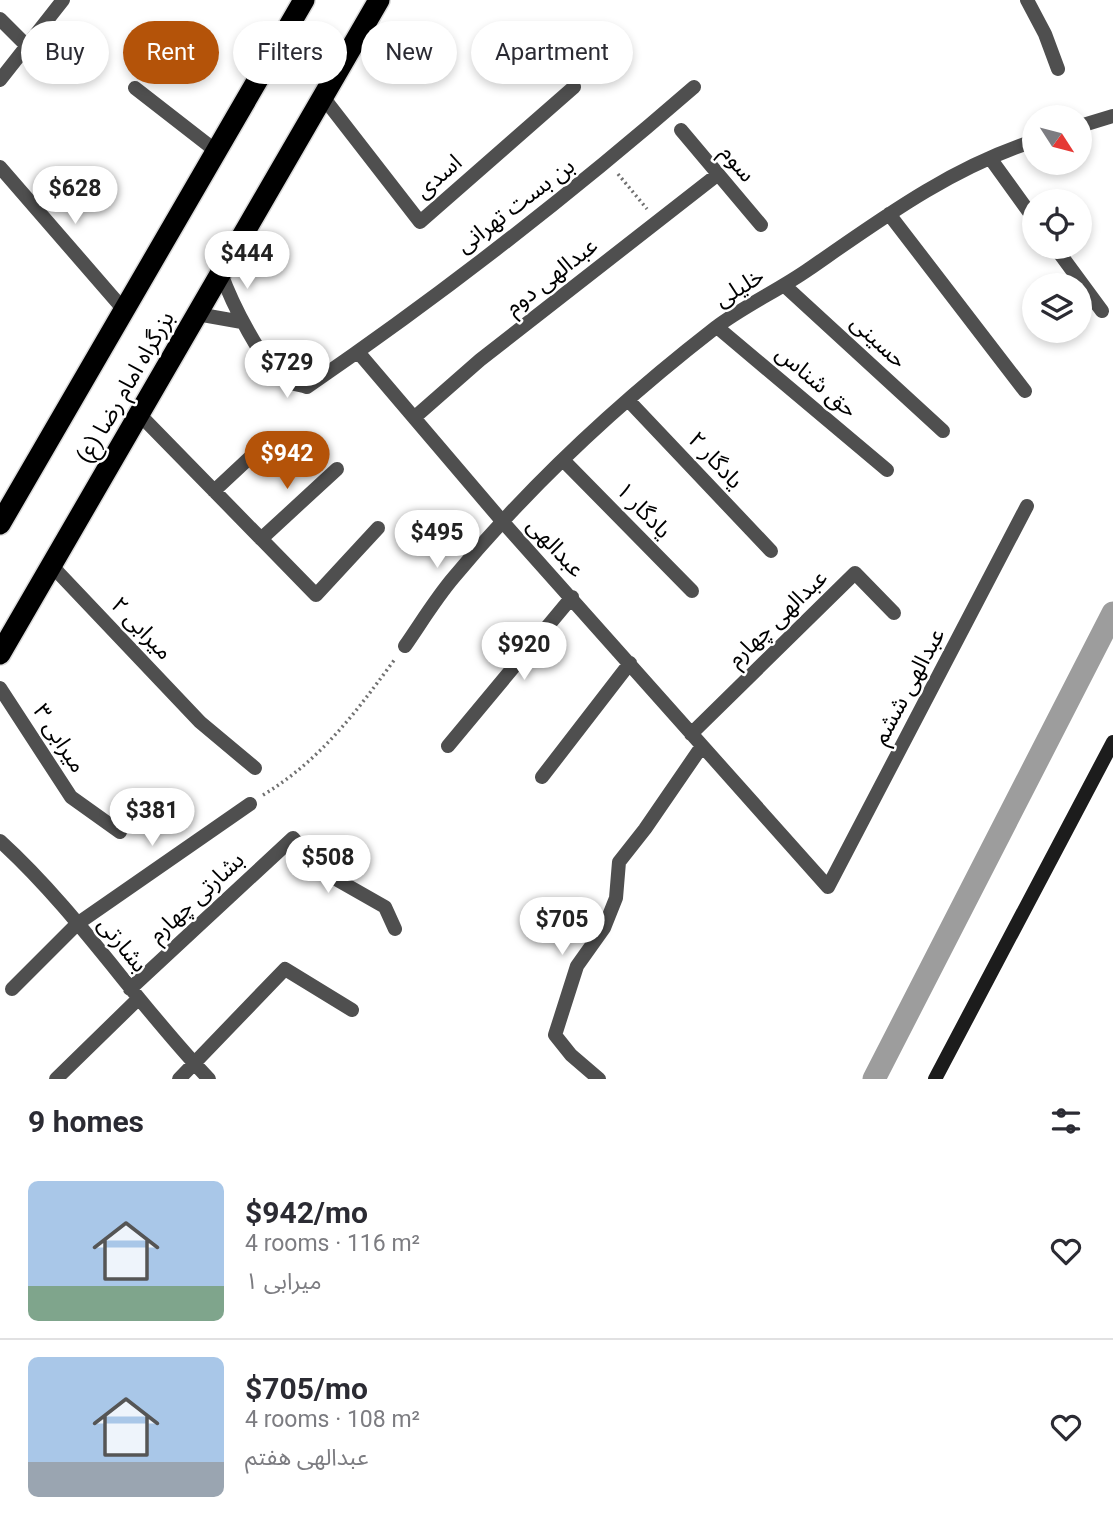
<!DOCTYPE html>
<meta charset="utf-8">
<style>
:root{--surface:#fff;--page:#f7f7f7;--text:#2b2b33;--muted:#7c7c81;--line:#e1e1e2;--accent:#b45309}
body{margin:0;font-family:Roboto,"Noto Sans Arabic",sans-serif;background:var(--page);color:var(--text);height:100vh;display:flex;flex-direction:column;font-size:26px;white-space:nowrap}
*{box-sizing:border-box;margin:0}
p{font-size:23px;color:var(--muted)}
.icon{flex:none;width:38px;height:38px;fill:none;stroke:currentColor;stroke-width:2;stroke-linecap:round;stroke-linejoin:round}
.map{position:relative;height:1079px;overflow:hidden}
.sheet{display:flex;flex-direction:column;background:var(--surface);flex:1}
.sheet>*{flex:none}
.banner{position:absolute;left:21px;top:21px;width:700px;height:63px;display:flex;gap:14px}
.needle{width:46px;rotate:126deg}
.tools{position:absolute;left:1022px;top:105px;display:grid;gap:14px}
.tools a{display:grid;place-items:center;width:70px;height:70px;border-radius:50%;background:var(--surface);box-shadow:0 4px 10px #0003;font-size:35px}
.price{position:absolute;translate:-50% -60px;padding:0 16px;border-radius:24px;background:#fff;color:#222;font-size:23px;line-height:46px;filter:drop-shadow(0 2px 4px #0008)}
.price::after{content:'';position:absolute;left:50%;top:42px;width:21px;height:16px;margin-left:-10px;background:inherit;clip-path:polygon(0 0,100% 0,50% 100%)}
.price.current{background:var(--accent);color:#fff}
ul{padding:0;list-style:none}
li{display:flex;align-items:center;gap:21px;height:175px;padding:0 28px}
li+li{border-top:2px solid var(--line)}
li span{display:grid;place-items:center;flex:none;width:196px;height:140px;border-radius:10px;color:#555}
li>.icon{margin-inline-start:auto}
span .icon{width:84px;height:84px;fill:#fffc;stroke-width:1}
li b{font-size:30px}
h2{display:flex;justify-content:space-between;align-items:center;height:84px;padding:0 28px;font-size:30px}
.pill{padding:0 24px;border-radius:32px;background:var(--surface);box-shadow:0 4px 10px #0003;font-size:24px;line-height:63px}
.pill.current{background:var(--accent);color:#fff}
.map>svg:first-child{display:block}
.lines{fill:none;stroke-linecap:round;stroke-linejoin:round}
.canal{stroke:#9d9d9d;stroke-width:23}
.highway-casing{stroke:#dbdbdb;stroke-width:24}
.path{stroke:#717171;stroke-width:3.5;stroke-dasharray:2 3.5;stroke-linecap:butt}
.street{stroke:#4f4f4f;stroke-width:14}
.secondary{stroke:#1c1c1c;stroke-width:14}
.highway{stroke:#000;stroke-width:21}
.labels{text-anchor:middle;stroke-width:5;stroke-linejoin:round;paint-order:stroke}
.street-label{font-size:23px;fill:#000;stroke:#fff}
</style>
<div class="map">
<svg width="1113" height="1079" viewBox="0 0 1113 1079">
<rect width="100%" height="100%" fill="#fff"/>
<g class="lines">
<path class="canal" d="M874,1079L1113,613"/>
<g class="highway-casing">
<path id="highway" d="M0,524L304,0
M0,654L379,0"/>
</g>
<path class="path" d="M618,174L647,209
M263,795C321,760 356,712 395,659"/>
<path class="street" d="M1027,0L1045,34L1058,69
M0,19L27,46
M0,80L63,0
M135,88L216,151
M323,97L420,222L574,87
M1080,126L1113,116
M681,130L761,225
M990,158L1034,219
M0,167L124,310
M889,214L1025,391
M1055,247L1102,311
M221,273C231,301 262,365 286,381C292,384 301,385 307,387C441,295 571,194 694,87
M785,286L943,431
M197,314L242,322
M717,327L887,470
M358,352L502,521L828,887L1027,506
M628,400L771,551
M139,414L316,595L378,528
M415,417L480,360L717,175
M564,461L692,591
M214,491L260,448
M261,539L337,469
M52,566L200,722L255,768
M405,646C421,623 436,598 454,577C530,485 621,401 715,328C744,306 779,290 809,269C881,219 950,168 1034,141
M0,688L71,797L120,832
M691,734L855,573L894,613
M448,746L572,597
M542,777L630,663
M0,841C78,912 136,1003 209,1079
M12,989L77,924L250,804
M130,989L293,838L320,870L385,907L395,929
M56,1079L138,999
M179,1079L285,969L352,1010
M599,1079L571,1055L555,1035L577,966L604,928L616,898L619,862L645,829L702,746"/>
<path class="secondary" d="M935,1079L1113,742"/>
<use href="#highway" class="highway"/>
</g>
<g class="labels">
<g class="street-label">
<text transform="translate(738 163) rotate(50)" y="8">سوم</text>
<text transform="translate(438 176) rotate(-41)" y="8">اسدی</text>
<text transform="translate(515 205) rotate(-37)" y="8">بن بست تهرانی</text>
<text transform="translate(551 276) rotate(-38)" y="8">عبدالهی دوم</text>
<text transform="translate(739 287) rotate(-31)" y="8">خلیلی</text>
<text transform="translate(879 341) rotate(43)" y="8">حسینی</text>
<text transform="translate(817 381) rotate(40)" y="8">حق شناس</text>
<text transform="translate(125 387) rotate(-60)" y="8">بزرگراه امام رضا (ع)</text>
<text transform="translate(716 460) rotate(47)" y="8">یادگار ۲</text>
<text transform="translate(644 510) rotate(46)" y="8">یادگار ۱</text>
<text transform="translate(556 547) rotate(47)" y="8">عبدالهی</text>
<text transform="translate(777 618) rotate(-44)" y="8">عبدالهی چهارم</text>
<text transform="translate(142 628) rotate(46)" y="8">میرابی ۲</text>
<text transform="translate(908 686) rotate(-62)" y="8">عبدالهی ششم</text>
<text transform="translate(60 738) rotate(57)" y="8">میرابی ۳</text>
<text transform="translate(196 897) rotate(-43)" y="8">بشارتی چهارم</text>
<text transform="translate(123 944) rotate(51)" y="8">بشارتی</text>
</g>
</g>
</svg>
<div class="tools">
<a><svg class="needle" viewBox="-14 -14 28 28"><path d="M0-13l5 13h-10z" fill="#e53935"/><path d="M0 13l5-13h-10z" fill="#7c7c81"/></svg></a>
<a><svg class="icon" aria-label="locate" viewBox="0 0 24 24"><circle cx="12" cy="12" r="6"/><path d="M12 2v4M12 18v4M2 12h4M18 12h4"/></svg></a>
<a><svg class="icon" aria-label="layers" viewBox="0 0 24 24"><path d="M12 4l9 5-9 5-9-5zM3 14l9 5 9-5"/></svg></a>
</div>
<b class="price" style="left:75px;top:226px">$628</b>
<b class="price" style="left:247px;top:291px">$444</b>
<b class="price" style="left:287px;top:400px">$729</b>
<b class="price current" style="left:287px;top:491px">$942</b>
<b class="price" style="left:437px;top:570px">$495</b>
<b class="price" style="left:524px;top:682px">$920</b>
<b class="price" style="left:152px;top:848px">$381</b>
<b class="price" style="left:328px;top:895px">$508</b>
<b class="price" style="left:562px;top:957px">$705</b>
<div class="banner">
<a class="pill">Buy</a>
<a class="pill current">Rent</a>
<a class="pill">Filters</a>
<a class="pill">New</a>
<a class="pill">Apartment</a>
</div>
</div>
<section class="sheet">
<h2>9 homes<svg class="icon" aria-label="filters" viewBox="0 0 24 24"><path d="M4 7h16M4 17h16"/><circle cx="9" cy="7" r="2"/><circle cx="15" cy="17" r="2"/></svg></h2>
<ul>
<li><span style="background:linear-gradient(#a9c7e8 75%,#7fa58c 0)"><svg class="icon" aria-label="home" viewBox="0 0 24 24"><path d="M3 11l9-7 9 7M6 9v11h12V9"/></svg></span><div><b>$942/mo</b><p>4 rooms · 116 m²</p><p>میرابی ۱</p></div><svg class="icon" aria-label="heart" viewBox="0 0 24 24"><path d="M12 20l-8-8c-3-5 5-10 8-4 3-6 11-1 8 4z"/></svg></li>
<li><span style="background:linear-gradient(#a9c7e8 75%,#9aa5b1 0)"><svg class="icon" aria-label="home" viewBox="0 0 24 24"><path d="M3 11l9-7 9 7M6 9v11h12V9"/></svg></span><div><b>$705/mo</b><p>4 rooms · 108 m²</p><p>عبدالهی هفتم</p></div><svg class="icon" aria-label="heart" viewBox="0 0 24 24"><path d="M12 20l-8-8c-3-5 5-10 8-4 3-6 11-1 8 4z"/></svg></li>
</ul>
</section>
